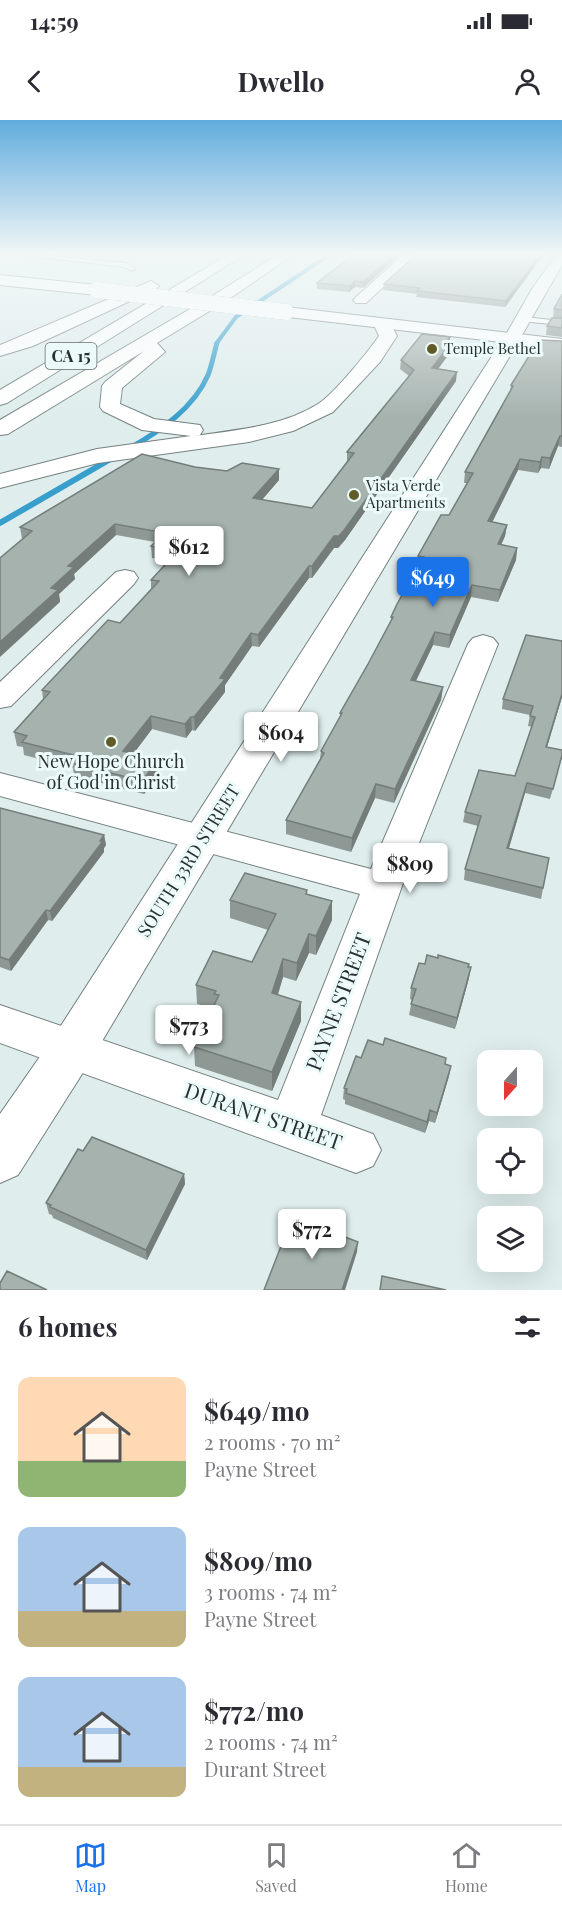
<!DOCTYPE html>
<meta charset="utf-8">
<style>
:root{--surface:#fff;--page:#f7f7f7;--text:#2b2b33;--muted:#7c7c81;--line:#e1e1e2;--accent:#1a73e8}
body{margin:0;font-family:"Playfair Display",serif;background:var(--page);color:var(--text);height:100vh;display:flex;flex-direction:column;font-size:22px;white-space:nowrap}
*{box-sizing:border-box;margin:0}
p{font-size:20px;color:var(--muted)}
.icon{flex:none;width:33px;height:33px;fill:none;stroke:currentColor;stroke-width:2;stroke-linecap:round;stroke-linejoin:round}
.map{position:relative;height:1170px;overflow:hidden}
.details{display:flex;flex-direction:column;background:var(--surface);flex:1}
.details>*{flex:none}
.needle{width:39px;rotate:201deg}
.fabs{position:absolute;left:477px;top:930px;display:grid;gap:12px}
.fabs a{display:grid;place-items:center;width:66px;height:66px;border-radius:12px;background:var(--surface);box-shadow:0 6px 24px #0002;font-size:30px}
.price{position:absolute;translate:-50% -51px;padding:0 14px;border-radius:6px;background:#fff;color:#222;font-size:20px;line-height:39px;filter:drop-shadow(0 2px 3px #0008)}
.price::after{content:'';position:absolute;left:50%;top:36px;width:18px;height:14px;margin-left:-9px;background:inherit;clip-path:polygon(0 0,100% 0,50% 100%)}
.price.current{background:var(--accent);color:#fff}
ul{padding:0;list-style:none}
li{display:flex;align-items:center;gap:18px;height:150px;padding:0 18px}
li span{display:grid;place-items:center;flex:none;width:168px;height:120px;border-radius:12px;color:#555}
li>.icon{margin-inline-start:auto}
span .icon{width:72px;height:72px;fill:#fffc;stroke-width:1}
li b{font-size:26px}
h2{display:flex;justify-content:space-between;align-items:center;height:72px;padding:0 18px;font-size:26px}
.status{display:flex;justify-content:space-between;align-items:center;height:42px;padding:0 30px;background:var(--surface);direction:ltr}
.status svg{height:16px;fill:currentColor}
header{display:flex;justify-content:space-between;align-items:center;height:78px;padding:0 18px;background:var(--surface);font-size:27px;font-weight:700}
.menu{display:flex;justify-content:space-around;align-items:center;height:84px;border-top:2px solid var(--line);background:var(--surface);font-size:16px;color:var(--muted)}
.menu a{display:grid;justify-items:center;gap:3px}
.menu .current{color:var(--accent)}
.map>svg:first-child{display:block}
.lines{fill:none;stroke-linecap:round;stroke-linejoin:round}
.stream-far2{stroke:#389fcd;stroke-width:4}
.stream-far1{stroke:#389fcd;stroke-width:5}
.stream{stroke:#389fcd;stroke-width:6}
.lane-casing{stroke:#758181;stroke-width:2}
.street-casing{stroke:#758181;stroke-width:2}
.secondary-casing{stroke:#758181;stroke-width:2}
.highway-casing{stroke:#758181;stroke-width:2}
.lane{fill:#fff;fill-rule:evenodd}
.street{fill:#fff;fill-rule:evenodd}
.secondary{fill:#fff;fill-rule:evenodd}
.highway{fill:#fff;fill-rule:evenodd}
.secondary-bridge-casing{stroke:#758181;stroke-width:16;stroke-linecap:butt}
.secondary-bridge{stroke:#fff;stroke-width:16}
.wall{fill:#8e9996}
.shaded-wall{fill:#747d7a}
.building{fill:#a5b2ae;stroke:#747d7a;stroke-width:1.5}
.poi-dot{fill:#605b27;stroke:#ecfbfa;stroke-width:2}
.labels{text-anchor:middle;stroke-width:6;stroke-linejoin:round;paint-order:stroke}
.far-poi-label{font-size:15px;fill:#2a3030;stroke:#ecfbfa;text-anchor:start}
.shield{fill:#ecfbfa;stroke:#646d6d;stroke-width:1.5}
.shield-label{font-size:16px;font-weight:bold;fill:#2a3030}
.poi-label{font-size:18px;fill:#2a3030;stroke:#ecfbfa}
.street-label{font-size:18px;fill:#2a3030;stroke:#ecfbfa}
.near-street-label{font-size:21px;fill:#2a3030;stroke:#ecfbfa}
</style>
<div class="status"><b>14:59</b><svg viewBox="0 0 49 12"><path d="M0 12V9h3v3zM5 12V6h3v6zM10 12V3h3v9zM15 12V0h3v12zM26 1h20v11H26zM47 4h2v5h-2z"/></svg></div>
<header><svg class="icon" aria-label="back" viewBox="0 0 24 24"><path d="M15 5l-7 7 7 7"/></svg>Dwello<svg class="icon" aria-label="person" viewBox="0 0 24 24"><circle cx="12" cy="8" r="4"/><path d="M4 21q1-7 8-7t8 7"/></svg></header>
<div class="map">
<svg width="562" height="1170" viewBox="0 0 562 1170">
<rect width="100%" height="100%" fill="#dfeded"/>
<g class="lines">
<path class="stream-far2" d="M216,224L236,197L329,135"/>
<path class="stream-far1" d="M130,328C160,311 194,288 208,255C212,245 214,233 217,223"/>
<path class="stream" d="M0,403L114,337"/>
<g class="lane-casing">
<path id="lane" d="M22,135H40L126,143L135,149L132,151L124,147Z
M523,197L562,201V205L520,201V197Z"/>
</g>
<g class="street-casing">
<path id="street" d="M403,135H418L366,183H356L353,180L356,177Z
M556,135H562V145L518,222H506L504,218L532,169Z
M125,450L134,452L138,458L134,464L11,586L0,588V562L116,452Z
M483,515L493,518L498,524L402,766L321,995L373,1014L381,1030L373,1046L356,1053L0,923V885L278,980L360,774L0,676V653L371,749L468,524L473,518Z"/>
</g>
<g class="secondary-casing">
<path id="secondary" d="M0,155L97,165L105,170L97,175L0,165Z
M286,187L562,219V229L517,224L89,943L18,1055L0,1063V994L55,915L501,222L280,196L278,192Z"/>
</g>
<g class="highway-casing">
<path id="highway" d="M228,135H244L7,283L0,285V270Z
M277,135H293L226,181L157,223L165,232L122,268L120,284L154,299L200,305L203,310L200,315L194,316C235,310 281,307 318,284C334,274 367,233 379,216L373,203L376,199H388L397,216L380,242L333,292L293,311L249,322L98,343L0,368V354L97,329L191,316L142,310L103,291L100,287L102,266L105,262L144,231L8,314L0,315V300L214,175Z
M151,161L159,166L156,169L33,226L0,236V225Z"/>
</g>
<use href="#lane" class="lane"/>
<use href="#street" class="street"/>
<use href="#secondary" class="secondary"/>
<use href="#highway" class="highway"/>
<g class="secondary-bridge-casing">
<path id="secondary-bridge" d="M97,170L286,192"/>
</g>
<use href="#secondary-bridge" class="secondary-bridge"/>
</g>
<path class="wall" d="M400,135L363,168L355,167L349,172L317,169V163Z
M543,135L505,187L416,177L417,174L383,170L384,164Z
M562,174V217L546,215L547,206L553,198L554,189Z
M450,217L449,234L438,249L456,261L345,420L338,428H334L312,458H309L259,527L252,526L225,565V572L195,611L192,610L186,618L152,609L133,634L159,654L144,674L74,656L73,648L24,635L23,627L17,626L14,612L43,579L42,570L120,503L151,469V460L168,441L152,438L151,426L155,422L116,415L74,454L75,459L59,474L60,482L22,419L20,407L195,347L227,351L279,349V360L262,380L312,388L347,343V332L409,256L400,249L401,240Z
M562,221V327L558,326L549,349L541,348L538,353L518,350L492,402L507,405L505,416L501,425L517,428L516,440L498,482L471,477L449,528L433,525L416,561L443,567L441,580L394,683L375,678L351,732L286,714V700L320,639L321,631L340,597V593L368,544L391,501V497L418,448L417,447L418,436L449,395L467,363H464L465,352L510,272L511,265Z
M562,521V577L547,627L562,636L561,641L550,679L525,673L509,728L549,738L541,779L464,760L465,749L478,706L463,702L465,692L515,656L532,607L528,606L530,595L502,589L503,579Z
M0,688L104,715L106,725L104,728V732L52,801L48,800L11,851L0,847Z
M307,774L332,781V800L316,835L309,833L296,861L283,857L278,875L301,901L272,971L195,946L194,927L213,888L197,884L196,865L252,842L268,810L230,798V780Z
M425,844L469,847V858L455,909L409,895L412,880L410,879L411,868Z
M383,925L446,938L445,944L449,956L435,1003L429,1001L425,1013L345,984V980L343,979L344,968Z
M83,1031L184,1054L185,1064L147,1140L53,1098L52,1095L49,1094L46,1083Z"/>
<path class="shaded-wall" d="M394,135H400L363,168V162Z
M540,135H543L505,187L506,181Z
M355,161V167L349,172L350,166Z
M450,217L449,234L432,257V248L445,224Z
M457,252L456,261L345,420L338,428H334L312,458V446Z
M560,316L558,326L549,349L550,338Z
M542,337L541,348L538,353L540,342Z
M520,339L518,350L487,413L488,401Z
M279,349V360L254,389L253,378Z
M115,404L116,415L74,454L75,459L59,474L60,482L0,537V522L51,468L68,446Z
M507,405L505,416L496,436L498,424Z
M517,428L516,440L498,482L500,470Z
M309,446V458L259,527L258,515Z
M472,465L471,477L449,528L450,515Z
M435,512L433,525L410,573L411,560Z
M251,513L252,526L225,565V572L195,611L194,597L220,558Z
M443,567L441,580L394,683L395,669Z
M562,574V577L544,637L546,627Z
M151,596L152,609L125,645L123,631Z
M191,597L192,610L186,618L185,604Z
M158,640L159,654L144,674L142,661Z
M527,663L525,673L506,738L507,728Z
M376,664L375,678L351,732L352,718Z
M104,715L106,725L104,728V732L52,801L50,791Z
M332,781V800L316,835V816Z
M46,790L48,800L11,851L9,840Z
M309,814V833L296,861L297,843Z
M283,839V857L272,892V873Z
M471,847L469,858L455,909L457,898Z
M301,882V901L272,971V952Z
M451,946L449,956L435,1003L437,993Z
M430,990L429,1001L425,1013L427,1002Z
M184,1054L185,1064L147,1140L146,1130Z
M358,1122L357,1132L345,1170H342Z"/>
<path class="building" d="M353,135H394L363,162L355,161L350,166L317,163Z
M416,135H540L506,181L417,171L420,168L384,164Z
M562,174V190L554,189Z
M552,198H562V208L547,206Z
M422,214L450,217L445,224H450L432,248L457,252L345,409L339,416H334L312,446H309L258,515L251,513L220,558L225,559L194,597H191L185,604L151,596L123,631L158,640L142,661L72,643L77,636L22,622L27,616L14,612L50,572L42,570L108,500L120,503L159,461L151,460L178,431L151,426L165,413L115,404L68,446L74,447L51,468L58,470L0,522V438L32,411L20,407L142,334L195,347L227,351L242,343L279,349L253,378L312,388L354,333L347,332L414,250L401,240Z
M539,220L562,221V316H560L550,338L542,337L540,342L520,339L488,401L507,405L498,424L517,428L500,470L472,465L450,515L435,512L411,560L443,567L395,669L376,664L352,718L286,700L324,633L321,631L342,593H340L368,544L393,497H391L397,484L424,437L418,436L441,395H449L473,353L465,352L513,266L511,265Z
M526,515L562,521V574L546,627L562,630V635L553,669L527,663L507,728L549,738L543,768L465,749L481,696L465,692L479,650L515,656L535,597L530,596L533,586L503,579Z
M0,688L104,715L100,721H103L50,791L46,790L9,840L0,837Z
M245,753L307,770L306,774L332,781L316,816L309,814L297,843L283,839L272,873L301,882L272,952L194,927L219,875L214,874L216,871L196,865L213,831L252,842L276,794L230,780Z
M427,835L438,838V835L469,844L468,847H471L457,898L411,884L416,869L411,868L419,843L425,844Z
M385,918L446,938L445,944L451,946L437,993L430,990L427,1002L346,973L347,969L344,968L356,936L361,938L368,920L383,925Z
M92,1017L184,1054L146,1130L50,1087L51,1085L46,1083L78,1029L83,1031Z
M296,1098L358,1122L342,1170H264L283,1121L287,1123Z
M7,1151L47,1170H0V1163Z
M382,1156L446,1170H380Z"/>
<linearGradient id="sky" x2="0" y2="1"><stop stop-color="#61acdd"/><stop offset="0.45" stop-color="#f1f7f7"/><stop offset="1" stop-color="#f1f7f7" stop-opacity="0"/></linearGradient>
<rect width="562" height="298" fill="url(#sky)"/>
<g class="poi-dot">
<circle cx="432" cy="229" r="6"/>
<circle cx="354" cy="375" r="6"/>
<circle cx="111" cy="622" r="6"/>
</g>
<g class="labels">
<g class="far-poi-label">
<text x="444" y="234">Temple Bethel</text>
<text x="366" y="371">Vista Verde<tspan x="366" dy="17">Apartments</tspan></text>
</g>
<rect class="shield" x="45.5" y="223" width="51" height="26" rx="4.5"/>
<g class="shield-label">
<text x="71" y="242">CA 15</text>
</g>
<g class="poi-label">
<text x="111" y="648">New Hope Church<tspan x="111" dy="21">of God in Christ</tspan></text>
</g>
<g class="street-label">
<text transform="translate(189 741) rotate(-58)" y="6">SOUTH 33RD STREET</text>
</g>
<g class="near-street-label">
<text transform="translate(339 882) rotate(-69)" y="7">PAYNE STREET</text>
<text transform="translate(263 997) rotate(19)" y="7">DURANT STREET</text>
</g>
</g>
</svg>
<div class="fabs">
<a><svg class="needle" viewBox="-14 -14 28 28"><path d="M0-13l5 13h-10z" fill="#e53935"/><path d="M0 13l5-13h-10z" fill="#7c7c81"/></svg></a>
<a><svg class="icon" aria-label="locate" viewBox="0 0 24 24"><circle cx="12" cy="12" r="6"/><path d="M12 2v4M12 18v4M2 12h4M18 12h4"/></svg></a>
<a><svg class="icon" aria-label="layers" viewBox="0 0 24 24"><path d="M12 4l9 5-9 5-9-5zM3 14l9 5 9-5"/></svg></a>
</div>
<b class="price" style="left:189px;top:457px">$612</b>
<b class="price current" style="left:433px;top:488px">$649</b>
<b class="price" style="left:281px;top:643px">$604</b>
<b class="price" style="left:410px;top:774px">$809</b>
<b class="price" style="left:189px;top:936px">$773</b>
<b class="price" style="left:312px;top:1140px">$772</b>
</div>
<section class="details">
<h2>6 homes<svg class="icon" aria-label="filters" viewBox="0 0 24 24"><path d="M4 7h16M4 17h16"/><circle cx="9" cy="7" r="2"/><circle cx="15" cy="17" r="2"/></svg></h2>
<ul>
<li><span style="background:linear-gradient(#ffd9b3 70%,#8fb573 0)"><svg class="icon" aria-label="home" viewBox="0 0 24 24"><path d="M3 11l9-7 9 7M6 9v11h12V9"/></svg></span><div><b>$649/mo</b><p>2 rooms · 70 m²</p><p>Payne Street</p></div></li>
<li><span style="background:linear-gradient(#a9c7e8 70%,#c2b280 0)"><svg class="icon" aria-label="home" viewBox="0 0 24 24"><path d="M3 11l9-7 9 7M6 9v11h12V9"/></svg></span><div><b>$809/mo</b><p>3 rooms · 74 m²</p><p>Payne Street</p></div></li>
<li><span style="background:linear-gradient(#a9c7e8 75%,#c2b280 0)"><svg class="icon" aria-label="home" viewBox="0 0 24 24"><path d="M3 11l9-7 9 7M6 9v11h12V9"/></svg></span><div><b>$772/mo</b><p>2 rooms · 74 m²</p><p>Durant Street</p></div></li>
</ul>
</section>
<nav class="menu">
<a class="current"><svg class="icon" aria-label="map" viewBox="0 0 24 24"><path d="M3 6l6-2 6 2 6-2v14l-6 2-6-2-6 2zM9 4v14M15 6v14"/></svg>Map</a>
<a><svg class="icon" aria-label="saved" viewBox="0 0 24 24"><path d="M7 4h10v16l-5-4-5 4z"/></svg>Saved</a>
<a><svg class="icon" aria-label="home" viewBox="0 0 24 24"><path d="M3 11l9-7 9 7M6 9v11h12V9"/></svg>Home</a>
</nav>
